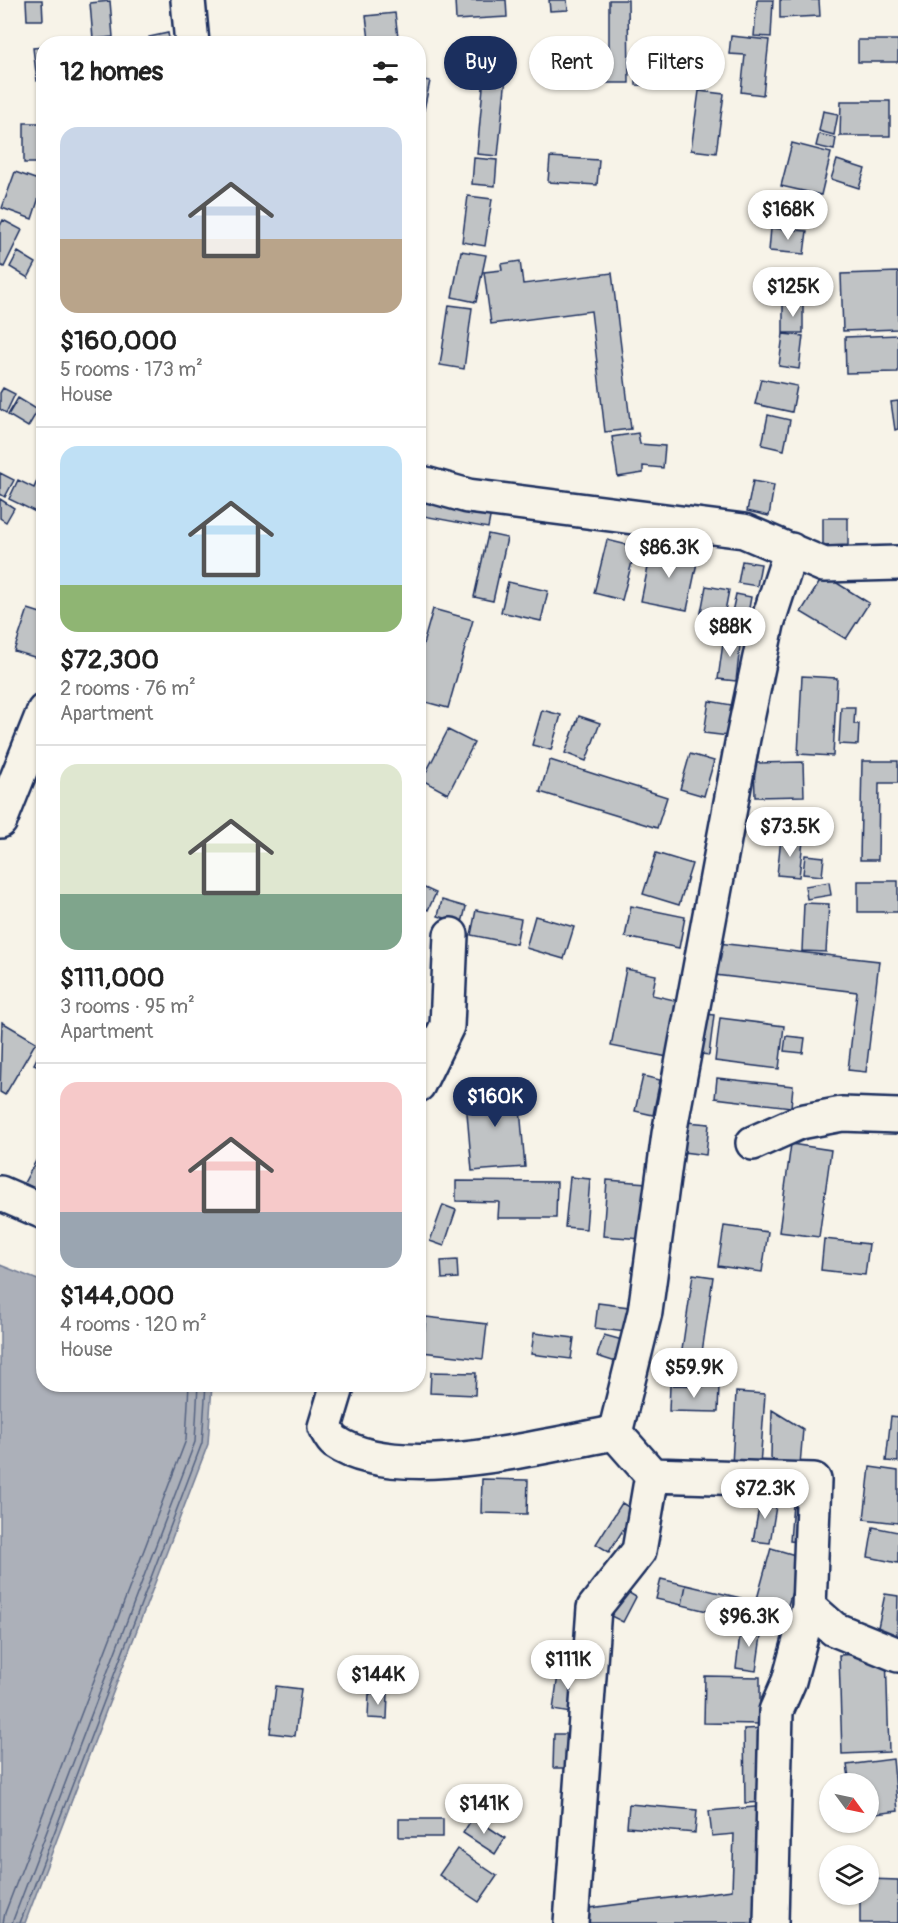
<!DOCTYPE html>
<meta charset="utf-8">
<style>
:root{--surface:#fff;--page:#f6f6f6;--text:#222;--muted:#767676;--line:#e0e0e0;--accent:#1b2f5e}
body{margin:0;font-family:Pangolin,sans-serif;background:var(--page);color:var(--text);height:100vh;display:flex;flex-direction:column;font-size:22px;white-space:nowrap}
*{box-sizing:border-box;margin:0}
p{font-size:20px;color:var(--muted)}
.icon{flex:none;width:33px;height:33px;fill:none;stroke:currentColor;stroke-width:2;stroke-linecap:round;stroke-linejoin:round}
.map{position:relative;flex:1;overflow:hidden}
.sheet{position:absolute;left:36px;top:36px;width:390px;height:1356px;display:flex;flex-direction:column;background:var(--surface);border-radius:24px;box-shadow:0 2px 4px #0004}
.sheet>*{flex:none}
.banner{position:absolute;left:444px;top:36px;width:363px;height:54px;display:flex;gap:12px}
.needle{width:39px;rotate:123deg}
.tools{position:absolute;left:819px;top:1773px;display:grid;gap:12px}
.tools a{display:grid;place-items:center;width:60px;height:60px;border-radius:50%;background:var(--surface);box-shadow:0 2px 4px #0004;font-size:30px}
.price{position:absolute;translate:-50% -51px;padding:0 14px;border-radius:21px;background:#fff;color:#222;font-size:20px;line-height:39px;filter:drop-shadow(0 2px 3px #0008)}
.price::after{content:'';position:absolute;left:50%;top:36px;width:18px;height:14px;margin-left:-9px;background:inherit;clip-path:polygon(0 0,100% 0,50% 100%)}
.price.current{background:var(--accent);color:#fff}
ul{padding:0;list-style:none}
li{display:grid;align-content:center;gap:12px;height:318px;padding:0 24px}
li+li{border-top:2px solid var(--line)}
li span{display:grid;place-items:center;height:186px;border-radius:18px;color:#555}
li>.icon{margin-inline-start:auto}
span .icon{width:108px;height:108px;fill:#fffc;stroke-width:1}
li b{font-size:26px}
h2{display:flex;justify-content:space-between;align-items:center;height:72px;padding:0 24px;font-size:26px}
.chip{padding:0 21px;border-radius:27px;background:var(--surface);box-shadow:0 2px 4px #0004;font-size:21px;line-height:54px}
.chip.current{background:var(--accent);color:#fff}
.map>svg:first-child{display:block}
.water{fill:#acb0b9;stroke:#727c95;stroke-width:1.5}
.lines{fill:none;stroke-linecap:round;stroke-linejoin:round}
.shore{stroke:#556382;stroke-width:1.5}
.building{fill:#c0c3c5;stroke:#1b2f5e;stroke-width:1.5}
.minor-casing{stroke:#1b2f5e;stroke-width:38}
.minor{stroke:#f7f3e8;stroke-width:33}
</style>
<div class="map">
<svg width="898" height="1923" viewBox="0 0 898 1923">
<rect width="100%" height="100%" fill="#f7f3e8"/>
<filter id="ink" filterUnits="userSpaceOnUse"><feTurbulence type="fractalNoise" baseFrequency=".0167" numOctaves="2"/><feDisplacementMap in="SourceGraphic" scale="12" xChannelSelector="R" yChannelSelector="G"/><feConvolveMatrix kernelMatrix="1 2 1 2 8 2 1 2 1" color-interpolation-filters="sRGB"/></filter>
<g filter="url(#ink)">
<path class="water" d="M0,1265L43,1282L44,1384L212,1385L208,1444L25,1923H0Z"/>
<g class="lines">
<path class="shore" d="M3,1923L5,1913L186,1440L189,1384
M12,1923L195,1442L198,1384
M20,1923L202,1443L206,1384"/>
</g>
<path class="building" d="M26,0H42L43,20H27Z
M455,0H506L507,17L456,20Z
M549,0H567L568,10L550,11Z
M609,0H628L629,83H595V49L609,48Z
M757,0H773L771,37L754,36Z
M780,0H819L820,16L780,18Z
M110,1L113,37L93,39L90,3Z
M395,13L398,37L369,40L366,16Z
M168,33L170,44H150L149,37Z
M731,36L769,40L763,95L741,92L745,55L729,54Z
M858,40H898V62H858Z
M44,47V80L37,81L33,48Z
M636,69L662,70V86L636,85Z
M484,76L506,77L498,156L477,154Z
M418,79L430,81L418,138Z
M699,91L724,94L716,153L691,150Z
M841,101H890V136H840Z
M823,111L838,114L834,135L819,131Z
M24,123H44V163H24Z
M819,134L836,138L834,150L816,146Z
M792,143L831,153L821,195L781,186Z
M550,157L599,160L597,185L548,182Z
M474,158L497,160L495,186L472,184Z
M837,160L865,169L859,188L831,179Z
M15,172L44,182L32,219L2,208Z
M468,196L492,199L485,246L462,242Z
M3,220L22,230L4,267L0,265V226Z
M771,228L807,231L804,254L769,251Z
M461,251L486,255L476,302L452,297Z
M18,252L36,263L28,278L10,267Z
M520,261L523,284L612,273L631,429L605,432L591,311L491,324L484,272L502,270L501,264Z
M898,272V329L843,331L841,274Z
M777,277H804V302L776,301Z
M783,303L803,304V333H783Z
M449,305L472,308L464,369L440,365Z
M783,334L803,336L799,369L779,366Z
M898,335V372L846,373L845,337Z
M761,379L797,386L792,412L755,404Z
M3,388L15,394L6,413L0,409V393Z
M18,398L38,410L28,427L8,415Z
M898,401V429L895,430L891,402Z
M768,415L790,420L784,450L762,445Z
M638,433L640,444L665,446L663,468L643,466V473L618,477L612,437Z
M42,469L44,470V516L9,499L18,480L34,488Z
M0,473L14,480L5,497L0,494Z
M753,481L774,485L769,516L747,511Z
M418,495L492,507L488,528L418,515Z
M0,499L14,508L6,522L0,518Z
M823,518H848V545L823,546Z
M488,534L507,538L493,601L474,597Z
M607,540L636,547L622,600L594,593Z
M652,548L698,558L687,610L641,601Z
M742,561L761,564L757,586L738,583Z
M824,575L869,603L846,639L801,612Z
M508,582L548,591L541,621L501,612Z
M706,586L729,590L722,627L699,623Z
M736,594L751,597L746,625L730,621Z
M28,609L44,614V660L14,651Z
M433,609L473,620L448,708L418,700V662Z
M724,636L741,637L736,681L718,679Z
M802,676L837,678L833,756L798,754Z
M709,701L732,705L728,736L704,733Z
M841,707H855L854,724H859L858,745L839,744Z
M542,710L561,715L551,750L532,745Z
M579,716L600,723L586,761L565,753Z
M448,730L474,743L448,794L422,780Z
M690,754L714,761L704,796L680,789Z
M550,760L667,797L657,828L540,792Z
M862,761H898V783H879L878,860H860Z
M803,762L804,796L755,797L754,763Z
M781,838L803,841L799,877L777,875Z
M656,853L692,864L679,905L643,894Z
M805,855L824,857L822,876L803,874Z
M858,881H898V912H858Z
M829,882L831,895L807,899L805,886Z
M418,885L436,893L428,910L418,905Z
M442,900L466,907L462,923L438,916Z
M804,903L829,904L826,952L802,951Z
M631,906L685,917L679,948L625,937Z
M476,910L521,919L516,944L471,935Z
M535,916L574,927L564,959L526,948Z
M718,943L879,961L866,1072L848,1070L857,992L715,975Z
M626,969L656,975L652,995L679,1001L668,1057L611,1046Z
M698,1013L714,1015L709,1055L693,1053Z
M720,1018L784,1026L779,1069L715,1061Z
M2,1022L36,1042L5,1095L0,1092Z
M786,1036L805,1038L803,1053L784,1051Z
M44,1044V1068L34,1064Z
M643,1076L660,1080L653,1115L635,1111Z
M717,1078L793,1086L791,1107L715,1098Z
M518,1085L525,1167L472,1171L465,1090Z
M687,1122L709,1124L706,1155L683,1152Z
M791,1144L831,1150L819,1237L779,1232Z
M44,1146V1193L24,1183Z
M570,1177L590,1179L586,1229L565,1227Z
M607,1180L647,1183L642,1239L603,1236Z
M456,1181L557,1182L556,1218H498L499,1202L456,1201Z
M443,1205L456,1210L444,1246L430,1241Z
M724,1226L768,1232L762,1272L718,1266Z
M824,1239L869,1244L865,1275L821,1270Z
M457,1260L458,1278L442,1279L441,1261Z
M693,1274L713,1277L701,1359L681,1357Z
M598,1303L629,1307L625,1332L595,1328Z
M426,1317L487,1324L483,1359L422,1352Z
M534,1333L574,1338L571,1359L531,1354Z
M604,1335L626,1341L619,1363L597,1356Z
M431,1372L476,1373L475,1395L430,1393Z
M670,1385L719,1386L718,1412L669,1411Z
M736,1392L765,1394L760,1466L732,1465Z
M772,1410L803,1429L799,1477L771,1458Z
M891,1416L898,1417V1462L886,1461Z
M870,1467L898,1471V1523L864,1519Z
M482,1479L528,1480L527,1514L481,1513Z
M794,1491L804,1492L800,1542L790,1541Z
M761,1497L777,1500L770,1543L753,1541Z
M622,1503L635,1511L609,1552L596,1544Z
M873,1527L898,1532V1563L868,1557Z
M771,1548L802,1557L782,1626L752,1617Z
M661,1579L686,1585L682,1605L656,1599Z
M686,1585L741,1598L736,1618L682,1605Z
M621,1588L636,1597L623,1622L607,1614Z
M885,1594L898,1596L897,1636L877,1632Z
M741,1626L762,1629L756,1671L736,1668Z
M886,1653L889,1752L842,1754L839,1655Z
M559,1668L583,1671L576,1714L553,1710Z
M705,1676L760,1677V1724L704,1723Z
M276,1686L301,1689L295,1736L270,1733Z
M369,1694H388L387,1719L368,1718Z
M766,1728V1802L745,1803L744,1729Z
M554,1734H574L573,1768H553Z
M893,1759L898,1811L868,1815V1784H850L847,1765Z
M629,1804L697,1810L695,1833L627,1827Z
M766,1806L759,1923H583L582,1909L732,1890L734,1834L712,1836L709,1811Z
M473,1817L505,1838L495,1854L463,1833Z
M399,1819H443V1837H399Z
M457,1849L497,1876L479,1902L439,1875Z
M868,1879L898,1880V1923H860V1894H868Z"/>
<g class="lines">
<g class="minor-casing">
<path id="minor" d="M188,0L192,44
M418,482L468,496L744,531L824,565L898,563
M0,821L44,711
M418,1085L447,1026L451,935
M753,1143L800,1122L842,1114L898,1116
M0,1193L44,1212
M338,1384L325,1427C328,1432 331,1439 335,1442C398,1485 543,1445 615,1433
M615,1433L645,1312L669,1134L743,738L767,624L791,550
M615,1433L652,1475L814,1480L809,1607L834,1629L898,1655
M571,1923L594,1608L639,1551L652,1475
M771,1923L776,1711L789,1681L809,1607"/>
</g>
<use href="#minor" class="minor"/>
</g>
</g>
</svg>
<div class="tools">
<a><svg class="needle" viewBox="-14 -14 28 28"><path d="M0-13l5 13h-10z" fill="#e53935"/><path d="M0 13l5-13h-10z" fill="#767676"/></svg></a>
<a><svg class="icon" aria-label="layers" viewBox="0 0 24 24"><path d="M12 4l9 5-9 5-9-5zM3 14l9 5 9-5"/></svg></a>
</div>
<b class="price" style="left:788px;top:241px">$168K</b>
<b class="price" style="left:793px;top:318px">$125K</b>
<b class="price" style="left:669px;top:579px">$86.3K</b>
<b class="price" style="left:730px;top:658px">$88K</b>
<b class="price" style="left:790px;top:858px">$73.5K</b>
<b class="price current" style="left:495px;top:1128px">$160K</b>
<b class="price" style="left:694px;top:1399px">$59.9K</b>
<b class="price" style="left:765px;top:1520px">$72.3K</b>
<b class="price" style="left:749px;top:1648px">$96.3K</b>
<b class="price" style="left:568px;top:1691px">$111K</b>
<b class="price" style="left:378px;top:1706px">$144K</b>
<b class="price" style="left:484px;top:1835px">$141K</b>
<div class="banner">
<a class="chip current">Buy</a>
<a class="chip">Rent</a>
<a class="chip">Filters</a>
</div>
<section class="sheet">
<h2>12 homes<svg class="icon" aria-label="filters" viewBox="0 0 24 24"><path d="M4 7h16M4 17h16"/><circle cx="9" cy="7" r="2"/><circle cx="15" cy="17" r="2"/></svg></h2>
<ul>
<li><span style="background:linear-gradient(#c9d6e8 60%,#b9a48a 0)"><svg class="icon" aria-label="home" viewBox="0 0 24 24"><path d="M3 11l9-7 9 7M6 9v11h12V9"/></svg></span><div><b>$160,000</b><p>5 rooms · 173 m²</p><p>House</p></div></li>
<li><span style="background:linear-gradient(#bfe0f5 75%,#8fb573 0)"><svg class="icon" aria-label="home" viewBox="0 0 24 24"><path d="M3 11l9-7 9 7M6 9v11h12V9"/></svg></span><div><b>$72,300</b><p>2 rooms · 76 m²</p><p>Apartment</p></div></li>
<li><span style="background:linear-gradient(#dfe7d0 70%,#7fa58c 0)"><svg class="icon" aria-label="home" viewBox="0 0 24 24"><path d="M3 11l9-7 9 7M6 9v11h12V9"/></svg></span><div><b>$111,000</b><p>3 rooms · 95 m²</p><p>Apartment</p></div></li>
<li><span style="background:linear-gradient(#f6c9c9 70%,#9aa5b1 0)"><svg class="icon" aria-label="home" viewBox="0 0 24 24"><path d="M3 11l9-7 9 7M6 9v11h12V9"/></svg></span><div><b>$144,000</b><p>4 rooms · 120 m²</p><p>House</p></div></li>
</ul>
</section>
</div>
